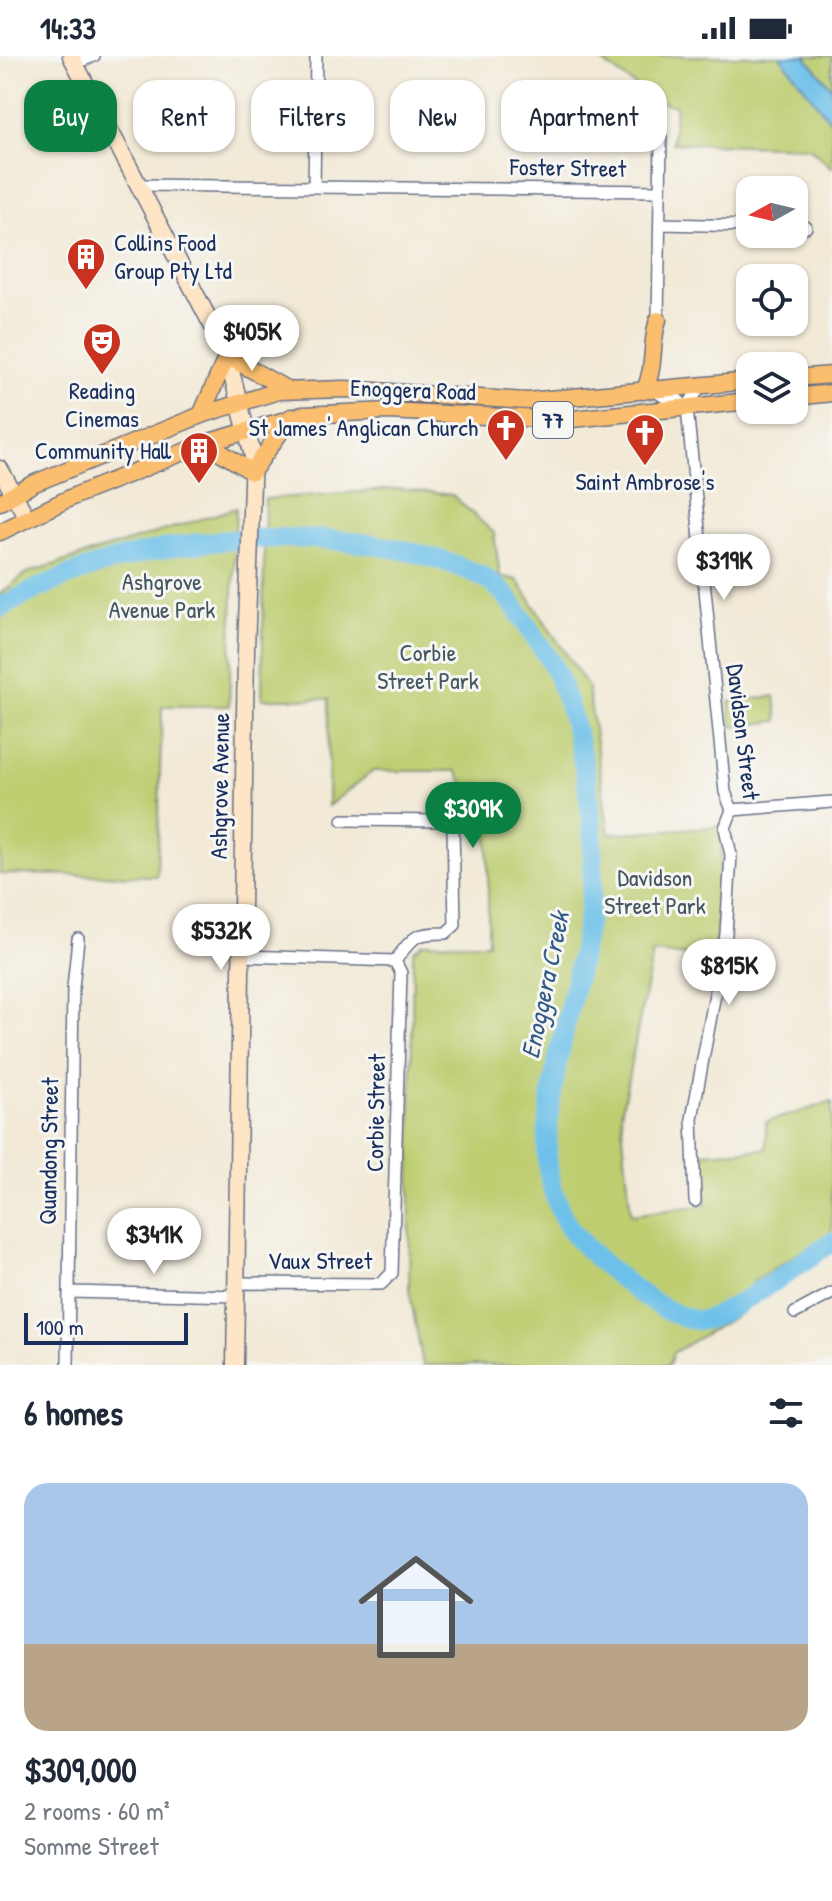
<!DOCTYPE html>
<meta charset="utf-8">
<style>
:root{--surface:#fff;--page:#f6f6f7;--text:#1f2937;--muted:#747a83;--accent:#0b8043}
body{margin:0;font-family:"Patrick Hand",sans-serif;background:var(--page);color:var(--text);height:100vh;display:flex;flex-direction:column;font-size:30px;white-space:nowrap}
*{box-sizing:border-box;margin:0}
p{font-size:26px;color:var(--muted)}
.icon{flex:none;width:44px;height:44px;fill:none;stroke:currentColor;stroke-width:2;stroke-linecap:round;stroke-linejoin:round}
.map{position:relative;height:1309px;overflow:hidden}
.drawer{display:flex;flex-direction:column;background:var(--surface);flex:1}
.drawer>*{flex:none}
.hud{position:absolute;left:24px;top:24px;width:784px;height:72px;display:flex;gap:16px}
.needle{width:52px;rotate:262deg}
.tools{position:absolute;left:736px;top:120px;display:grid;gap:16px}
.tools a{display:grid;place-items:center;width:72px;height:72px;border-radius:16px;background:var(--surface);box-shadow:0 2px 6px #0004;font-size:40px}
.scale{position:absolute;left:24px;bottom:20px;width:164px;box-sizing:border-box;padding-left:8px;border:4px solid #1b2f5e;border-top:0;font-size:22px;line-height:28px;white-space:nowrap;color:#1b2f5e;-webkit-text-stroke:6px #f6f6f2;paint-order:stroke}
.price{position:absolute;translate:-50% -68px;padding:0 18px;border-radius:28px;background:#fff;color:#222;font-size:26px;line-height:52px;filter:drop-shadow(0 2px 4px #0008)}
.price::after{content:'';position:absolute;left:50%;top:48px;width:24px;height:18px;margin-left:-12px;background:inherit;clip-path:polygon(0 0,100% 0,50% 100%)}
.price.selected{background:var(--accent);color:#fff}
ul{padding:0;list-style:none}
li{display:grid;align-content:center;gap:16px;height:424px;padding:0 24px}
li span{display:grid;place-items:center;height:248px;border-radius:24px;color:#555}
li>.icon{margin-inline-start:auto}
span .icon{width:144px;height:144px;fill:#fffc;stroke-width:1}
li b{font-size:34px}
h2{display:flex;justify-content:space-between;align-items:center;height:96px;padding:0 24px;font-size:34px}
.tag{padding:0 28px;border-radius:24px;background:var(--surface);box-shadow:0 2px 6px #0004;font-size:28px;line-height:72px}
.tag.selected{background:var(--accent);color:#fff}
.status{display:flex;justify-content:space-between;align-items:center;height:56px;padding:0 40px;background:var(--surface);direction:ltr}
.status svg{height:22px;fill:currentColor}
.map>svg:first-child{display:block}
.green{fill:#bdcd70;stroke:#6c7e67;stroke-width:2}
.water{fill:#6cc0e9;stroke:#4478a4;stroke-width:2}
.lines{fill:none;stroke-linecap:round;stroke-linejoin:round}
.river{stroke:#6cc0e9;stroke-width:20}
.street-casing{stroke:#667088;stroke-width:14}
.secondary-casing{stroke:#667088;stroke-width:19}
.primary-casing{stroke:#667088;stroke-width:19}
.street{stroke:#fff;stroke-width:11}
.secondary{stroke:#fde5c5;stroke-width:16}
.primary{stroke:#fabe6e;stroke-width:16}
.labels{text-anchor:middle;stroke-width:6;stroke-linejoin:round;paint-order:stroke}
.shield{fill:#f6f6f2;stroke:#5d6b8a;stroke-width:2}
.shield-label{font-size:22px;font-weight:bold;fill:#1b2f5e}
.street-label{font-size:24px;fill:#1b2f5e;stroke:#f6f6f2}
.poi-label{font-size:24px;fill:#1b2f5e;stroke:#f6f6f2}
.park-label{font-size:24px;fill:#445662;stroke:#f6f6f2}
.water-label{font-size:26px;font-style:italic;fill:#335a88;stroke:#f6f6f2}
</style>
<div class="status"><b>14:33</b><svg viewBox="0 0 49 12"><path d="M0 12V9h3v3zM5 12V6h3v6zM10 12V3h3v9zM15 12V0h3v12zM26 1h20v11H26zM47 4h2v5h-2z"/></svg></div>
<div class="map">
<svg width="832" height="1309" viewBox="0 0 832 1309">
<rect width="100%" height="100%" fill="#f6f6f2"/>
<filter id="ink" filterUnits="userSpaceOnUse"><feTurbulence type="fractalNoise" baseFrequency=".0125" numOctaves="2"/><feDisplacementMap in="SourceGraphic" scale="16" xChannelSelector="R" yChannelSelector="G"/><feConvolveMatrix kernelMatrix="1 2 1 2 8 2 1 2 1" color-interpolation-filters="sRGB"/></filter>
<filter id="wash" filterUnits="userSpaceOnUse"><feTurbulence type="fractalNoise" baseFrequency=".006" numOctaves="4" result="noise"/><feDisplacementMap in="SourceGraphic" scale="32" xChannelSelector="R" yChannelSelector="G"/><feGaussianBlur stdDeviation="1.8" result="paint"/><feColorMatrix in="noise" values="0 0 0 0 0 0 0 0 0 0 0 0 0 0 0 0 0 1.4 0 .05"/><feComposite in="paint" operator="in"/></filter>
<g filter="url(#wash)">
<rect width="100%" height="100%" fill="#f2e9d6"/>
<path class="green" d="M594,0H780L832,67V112L809,91L672,87L676,50L657,45Z
M805,0H832V32Z
M398,433L452,439L494,477L500,520L517,524L588,631L609,778L723,770L716,887L703,902L653,896L621,1058L631,1159L706,1149L702,1097L766,1093V1066L832,1046V1177L754,1225L744,1255L673,1297L669,1309H423L409,1233L413,895L423,887H488V766L456,715H373L328,750L329,643H262L265,443Z
M236,452L229,650H162L157,820L0,818V538L27,517Z
M775,640L778,665L732,671L729,646Z"/>
<path class="water" d="M780,0H805L832,32V67Z"/>
<g class="lines">
<path class="river" d="M0,552C105,492 233,473 352,486C394,490 445,502 483,521C502,531 518,554 528,571C538,588 553,605 559,623C587,696 601,784 588,862C576,940 549,1012 547,1092C546,1117 557,1158 574,1178C595,1204 669,1269 703,1264C725,1261 809,1202 832,1186"/>
</g>
</g>
<g filter="url(#ink)">
<g class="lines">
<g class="street-casing">
<path id="street" d="M75,7L94,0
M140,129L660,135
M314,131L316,0
M660,168L750,170
M794,171H806
M658,264L661,81
M700,330L687,352L725,736L732,754
M654,334L668,343H677L687,352
M732,754L832,746
M343,764L445,765L453,771L455,869L446,877C414,877 414,880 395,905
M242,900L395,905
M695,1145L692,1063L726,878L731,799L725,772L732,754
M236,1227L381,1228L392,1217L401,917L395,905
M70,1236L236,1240
M795,1257L832,1237
M68,1309L73,932L78,883"/>
</g>
<g class="secondary-casing">
<path id="secondary" d="M71,0L226,296L253,400L246,594L235,1309
M0,413L27,462"/>
</g>
<g class="primary-casing">
<path id="primary" d="M794,322L832,319
M644,335C656,312 650,288 658,264
M794,341L832,337
M201,359L227,300L288,334
M206,387L252,416L291,361
M0,446L35,427L201,359L278,335L345,333L527,345L750,325
M0,476L72,441L206,387L303,359L388,355L562,364L750,345"/>
</g>
<use href="#street" class="street"/>
<use href="#secondary" class="secondary"/>
<use href="#primary" class="primary"/>
</g>
</g>
<defs>
<g id="building-pin" transform="scale(2)"><path d="M0 17L-7.5 6A9.5 9.5 0 1 1 7.5 6Z" fill="#c8321e" stroke="#f6f6f2"/><path d="M-4-6H4V6H1V3H-1V6H-4ZM-2.5-4.3h1.7v1.8h-1.7ZM.8-4.3h1.7v1.8H.8ZM-2.5-1h1.7V.8h-1.7ZM.8-1h1.7V.8H.8Z" fill="#fff"/></g>
<g id="theatre-pin" transform="scale(2)"><path d="M0 17L-7.5 6A9.5 9.5 0 1 1 7.5 6Z" fill="#c8321e" stroke="#f6f6f2"/><path d="M-5-5.5Q0-4 5-5.5V0Q5 5 0 6Q-5 5-5 0ZM-3.3-2.5H-1v1.5H-3.3ZM1-2.5H3.3v1.5H1ZM-2.8 1Q0 5.5 2.8 1Z" fill="#fff"/></g>
<g id="church-pin" transform="scale(2)"><path d="M0 17L-7.5 6A9.5 9.5 0 1 1 7.5 6Z" fill="#c8321e" stroke="#f6f6f2"/><path d="M-1.2-6h2.4v3.5h3.3v2.4h-3.3V6h-2.4V-.1h-3.3v-2.4h3.3Z" fill="#fff"/></g>
</defs>
<g fill-rule="evenodd">
<use href="#building-pin" x="86" y="201"/>
<use href="#theatre-pin" x="102" y="286"/>
<use href="#church-pin" x="506" y="372"/>
<use href="#church-pin" x="645" y="377"/>
<use href="#building-pin" x="199" y="395"/>
</g>
<g class="labels">
<rect class="shield" x="533" y="346" width="40" height="36" rx="6"/>
<g class="shield-label">
<text x="553" y="372">77</text>
</g>
<g class="street-label">
<text transform="translate(568 112) rotate(1)" y="8">Foster Street</text>
<text transform="translate(413 334) rotate(2)" y="8">Enoggera Road</text>
<text transform="translate(743 676) rotate(83)" y="8">Davidson Street</text>
<text transform="translate(220 730) rotate(-89)" y="8">Ashgrove Avenue</text>
<text transform="translate(376 1057) rotate(-89)" y="8">Corbie Street</text>
<text transform="translate(49 1095) rotate(-89)" y="8">Quandong Street</text>
<text x="320" y="1213">Vaux Street</text>
</g>
<g class="poi-label">
<text x="114" y="195" text-anchor="start">Collins Food<tspan x="114" dy="28">Group Pty Ltd</tspan></text>
<text x="102" y="343">Reading<tspan x="102" dy="28">Cinemas</tspan></text>
<text x="478" y="380" text-anchor="end">St James' Anglican Church</text>
<text x="171" y="403" text-anchor="end">Community Hall</text>
<text x="645" y="434">Saint Ambrose's</text>
</g>
<g class="park-label">
<text x="162" y="534">Ashgrove<tspan x="162" dy="28">Avenue Park</tspan></text>
<text x="428" y="605">Corbie<tspan x="428" dy="28">Street Park</tspan></text>
<text x="655" y="830">Davidson<tspan x="655" dy="28">Street Park</tspan></text>
</g>
<g class="water-label">
<text transform="translate(545 929) rotate(-78)" y="9">Enoggera Creek</text>
</g>
</g>
</svg>
<div class="tools">
<a><svg class="needle" viewBox="-14 -14 28 28"><path d="M0-13l5 13h-10z" fill="#e53935"/><path d="M0 13l5-13h-10z" fill="#747a83"/></svg></a>
<a><svg class="icon" aria-label="locate" viewBox="0 0 24 24"><circle cx="12" cy="12" r="6"/><path d="M12 2v4M12 18v4M2 12h4M18 12h4"/></svg></a>
<a><svg class="icon" aria-label="layers" viewBox="0 0 24 24"><path d="M12 4l9 5-9 5-9-5zM3 14l9 5 9-5"/></svg></a>
</div>
<div class="scale">100 m</div>
<b class="price" style="left:252px;top:317px">$405K</b>
<b class="price" style="left:724px;top:546px">$319K</b>
<b class="price selected" style="left:473px;top:794px">$309K</b>
<b class="price" style="left:221px;top:916px">$532K</b>
<b class="price" style="left:729px;top:951px">$815K</b>
<b class="price" style="left:154px;top:1220px">$341K</b>
<div class="hud">
<a class="tag selected">Buy</a>
<a class="tag">Rent</a>
<a class="tag">Filters</a>
<a class="tag">New</a>
<a class="tag">Apartment</a>
</div>
</div>
<section class="drawer">
<h2>6 homes<svg class="icon" aria-label="filters" viewBox="0 0 24 24"><path d="M4 7h16M4 17h16"/><circle cx="9" cy="7" r="2"/><circle cx="15" cy="17" r="2"/></svg></h2>
<ul>
<li><span style="background:linear-gradient(#a9c7e8 65%,#b9a48a 0)"><svg class="icon" aria-label="home" viewBox="0 0 24 24"><path d="M3 11l9-7 9 7M6 9v11h12V9"/></svg></span><div><b>$309,000</b><p>2 rooms · 60 m²</p><p>Somme Street</p></div></li>
</ul>
</section>
